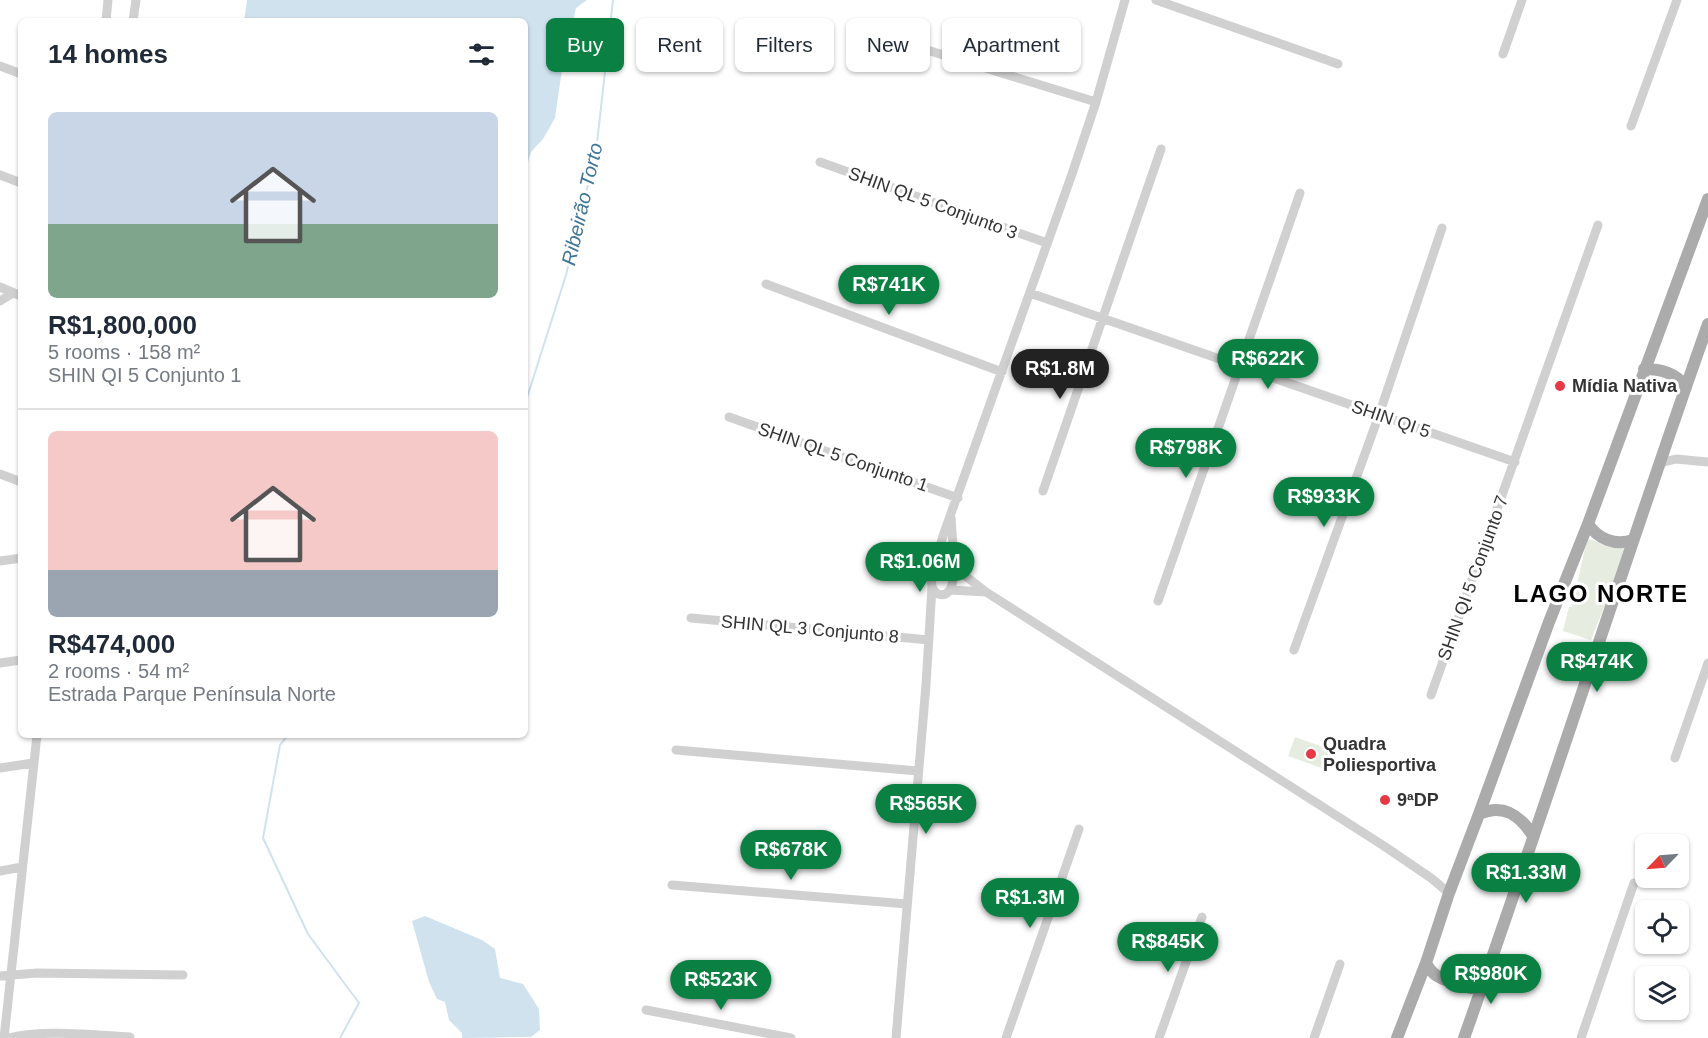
<!DOCTYPE html>
<meta charset="utf-8">
<style>
:root{--surface:#fff;--page:#f6f6f7;--text:#1f2937;--muted:#747a83;--line:#e0e1e3;--accent:#0b8043}
body{margin:0;font-family:Arial,sans-serif;background:var(--page);color:var(--text);height:100vh;display:flex;flex-direction:column;font-size:22px;white-space:nowrap}
*{box-sizing:border-box;margin:0}
p{font-size:20px;color:var(--muted)}
.icon{flex:none;width:33px;height:33px;fill:none;stroke:currentColor;stroke-width:2;stroke-linecap:round;stroke-linejoin:round}
.map{position:relative;flex:1;overflow:hidden}
.sheet{position:absolute;left:18px;top:18px;width:510px;height:720px;display:flex;flex-direction:column;background:var(--surface);border-radius:9px;box-shadow:0 2px 4px #0004}
.sheet>*{flex:none}
.top-card{position:absolute;left:546px;top:18px;width:570px;height:54px;display:flex;gap:12px}
.needle{width:39px;rotate:245deg}
.buttons{position:absolute;left:1635px;top:834px;display:grid;gap:12px}
.buttons a{display:grid;place-items:center;width:54px;height:54px;border-radius:9px;background:var(--surface);box-shadow:0 2px 4px #0004;font-size:30px}
.price{position:absolute;translate:-50% -51px;padding:0 14px;border-radius:21px;background:var(--accent);color:#fff;font-size:20px;line-height:39px;filter:drop-shadow(0 2px 3px #0008)}
.price::after{content:'';position:absolute;left:50%;top:36px;width:18px;height:14px;margin-left:-9px;background:inherit;clip-path:polygon(0 0,100% 0,50% 100%)}
.price.selected{background:#222;color:#fff}
ul{padding:0;list-style:none}
li{display:grid;align-content:center;gap:12px;height:318px;padding:0 30px}
li+li{border-top:2px solid var(--line)}
li span{display:grid;place-items:center;height:186px;border-radius:9px;color:#555}
li>.icon{margin-inline-start:auto}
span .icon{width:108px;height:108px;fill:#fffc;stroke-width:1}
li b{font-size:26px}
h2{display:flex;justify-content:space-between;align-items:center;height:72px;padding:0 30px;font-size:26px}
.chip{padding:0 21px;border-radius:9px;background:var(--surface);box-shadow:0 2px 4px #0004;font-size:21px;line-height:54px}
.chip.selected{background:var(--accent);color:#fff}
.map>svg:first-child{display:block}
.green{fill:#e6ecdf}
.water{fill:#cfe2ee}
.lines{fill:none;stroke-linecap:round;stroke-linejoin:round}
.stream{stroke:#cfe2ee;stroke-width:2}
.minor{stroke:#d0d0d0;stroke-width:9}
.major{stroke:#ababab;stroke-width:12}
.poi-dot{fill:#e63946;stroke:#fff;stroke-width:2}
.labels{text-anchor:middle;stroke-width:6;stroke-linejoin:round;paint-order:stroke}
.street-label{font-size:18px;fill:#333;stroke:#fff}
.poi-label{font-size:18px;font-weight:bold;fill:#333;stroke:#fff;text-anchor:start}
.water-label{font-size:20px;font-style:italic;fill:#3f7597;stroke:#fff}
.district-label{font-size:24px;font-weight:bold;letter-spacing:1.5px;fill:#000;stroke:#fff}
</style>
<div class="map">
<svg width="1708" height="1038" viewBox="0 0 1708 1038">
<rect width="100%" height="100%" fill="#fff"/>
<path class="green" d="M1587,539L1627,549L1591,640L1563,631L1569,607H1572Z
M1295,737L1334,751L1327,770L1288,756Z"/>
<path class="water" d="M247,0H587L576,8L561,76L555,118L543,139L531,152L525,172V21H244Z
M425,916L482,940L495,949L500,978L523,984L539,1009L540,1030L531,1037L462,1038V1033L449,1020L445,1002L437,999L429,982L412,921Z"/>
<g class="lines">
<path class="stream" d="M525,404L566,275L596,152L613,0
M288,735L280,745L263,838L308,934L359,1003L340,1038"/>
<path class="minor" d="M1156,0L1338,64
M106,21L108,0
M133,21L136,0
M859,29L1096,102
M1503,54L1522,0
M0,66L21,74
M1631,126L1677,0
M820,162L1047,243
M0,175L21,183
M766,284L1002,372
M0,287L21,296
M1030,293L1515,462
M0,301L13,293
M729,417L958,498
M1660,463L1676,459L1708,462
M0,474L21,482
M1043,491L1161,149
M951,518L954,560L952,570
M0,561L21,558
M953,571C956,610 918,595 937,568L945,565L953,571L960,573L968,578L986,592L1384,846L1431,878L1449,893
M934,572L938,552L944,533L1072,174L1096,102L1125,0
M950,590L986,592
M1158,601L1300,193
M691,618L929,640
M1294,650L1379,415L1442,228
M0,663L21,660
M1431,695L1598,225
M676,750L918,771
M1675,758L1708,663
M0,768L33,763
M0,871L22,867
M672,885L907,904
M0,976L37,973L183,975
M646,1010L791,1038
M4,1038L37,735
M9,1038C42,1029 95,1035 130,1037
M896,1038L926,685L932,587
M1006,1038L1079,829
M1159,1038L1202,917
M1314,1038L1340,964
M1581,1038L1634,883"/>
<path class="major" d="M1644,369C1662,369 1674,373 1686,386
M1588,524C1598,539 1615,546 1633,540
M1479,814C1504,803 1520,815 1533,836
M1426,963C1434,981 1454,982 1471,988H1476L1483,983
M1397,1038L1426,963L1449,893L1479,814L1549,622L1588,524L1708,199
M1464,1038C1548,801 1624,561 1708,324"/>
</g>
<g class="poi-dot">
<circle cx="1560" cy="386" r="6"/>
<circle cx="1311" cy="754" r="6"/>
<circle cx="1385" cy="800" r="6"/>
</g>
<g class="labels">
<g class="street-label">
<text transform="translate(933 203) rotate(20)" y="6">SHIN QL 5 Conjunto 3</text>
<text transform="translate(1391 419) rotate(19)" y="6">SHIN QI 5</text>
<text transform="translate(843 457) rotate(19)" y="6">SHIN QL 5 Conjunto 1</text>
<text transform="translate(1473 578) rotate(-70)" y="6">SHIN QI 5 Conjunto 7</text>
<text transform="translate(810 629) rotate(5)" y="6">SHIN QL 3 Conjunto 8</text>
</g>
<g class="poi-label">
<text x="1572" y="392">Mídia Nativa</text>
<text x="1323" y="750">Quadra<tspan x="1323" dy="21">Poliesportiva</tspan></text>
<text x="1397" y="806">9ªDP</text>
</g>
<g class="water-label">
<text transform="translate(582 204) rotate(-77)" y="7">Ribeirão Torto</text>
</g>
<g class="district-label">
<text x="1601" y="602">LAGO NORTE</text>
</g>
</g>
</svg>
<div class="buttons">
<a><svg class="needle" viewBox="-14 -14 28 28"><path d="M0-13l5 13h-10z" fill="#e53935"/><path d="M0 13l5-13h-10z" fill="#747a83"/></svg></a>
<a><svg class="icon" aria-label="locate" viewBox="0 0 24 24"><circle cx="12" cy="12" r="6"/><path d="M12 2v4M12 18v4M2 12h4M18 12h4"/></svg></a>
<a><svg class="icon" aria-label="layers" viewBox="0 0 24 24"><path d="M12 4l9 5-9 5-9-5zM3 14l9 5 9-5"/></svg></a>
</div>
<b class="price" style="left:889px;top:316px">R$741K</b>
<b class="price" style="left:1268px;top:390px">R$622K</b>
<b class="price selected" style="left:1060px;top:400px">R$1.8M</b>
<b class="price" style="left:1186px;top:479px">R$798K</b>
<b class="price" style="left:1324px;top:528px">R$933K</b>
<b class="price" style="left:920px;top:593px">R$1.06M</b>
<b class="price" style="left:1597px;top:693px">R$474K</b>
<b class="price" style="left:926px;top:835px">R$565K</b>
<b class="price" style="left:791px;top:881px">R$678K</b>
<b class="price" style="left:1526px;top:904px">R$1.33M</b>
<b class="price" style="left:1030px;top:929px">R$1.3M</b>
<b class="price" style="left:1168px;top:973px">R$845K</b>
<b class="price" style="left:1491px;top:1005px">R$980K</b>
<b class="price" style="left:721px;top:1011px">R$523K</b>
<div class="top-card">
<a class="chip selected">Buy</a>
<a class="chip">Rent</a>
<a class="chip">Filters</a>
<a class="chip">New</a>
<a class="chip">Apartment</a>
</div>
<section class="sheet">
<h2>14 homes<svg class="icon" aria-label="filters" viewBox="0 0 24 24"><path d="M4 7h16M4 17h16"/><circle cx="9" cy="7" r="2"/><circle cx="15" cy="17" r="2"/></svg></h2>
<ul>
<li><span style="background:linear-gradient(#c9d6e8 60%,#7fa58c 0)"><svg class="icon" aria-label="home" viewBox="0 0 24 24"><path d="M3 11l9-7 9 7M6 9v11h12V9"/></svg></span><div><b>R$1,800,000</b><p>5 rooms · 158 m²</p><p>SHIN QI 5 Conjunto 1</p></div></li>
<li><span style="background:linear-gradient(#f6c9c9 75%,#9aa5b1 0)"><svg class="icon" aria-label="home" viewBox="0 0 24 24"><path d="M3 11l9-7 9 7M6 9v11h12V9"/></svg></span><div><b>R$474,000</b><p>2 rooms · 54 m²</p><p>Estrada Parque Península Norte</p></div></li>
</ul>
</section>
</div>
